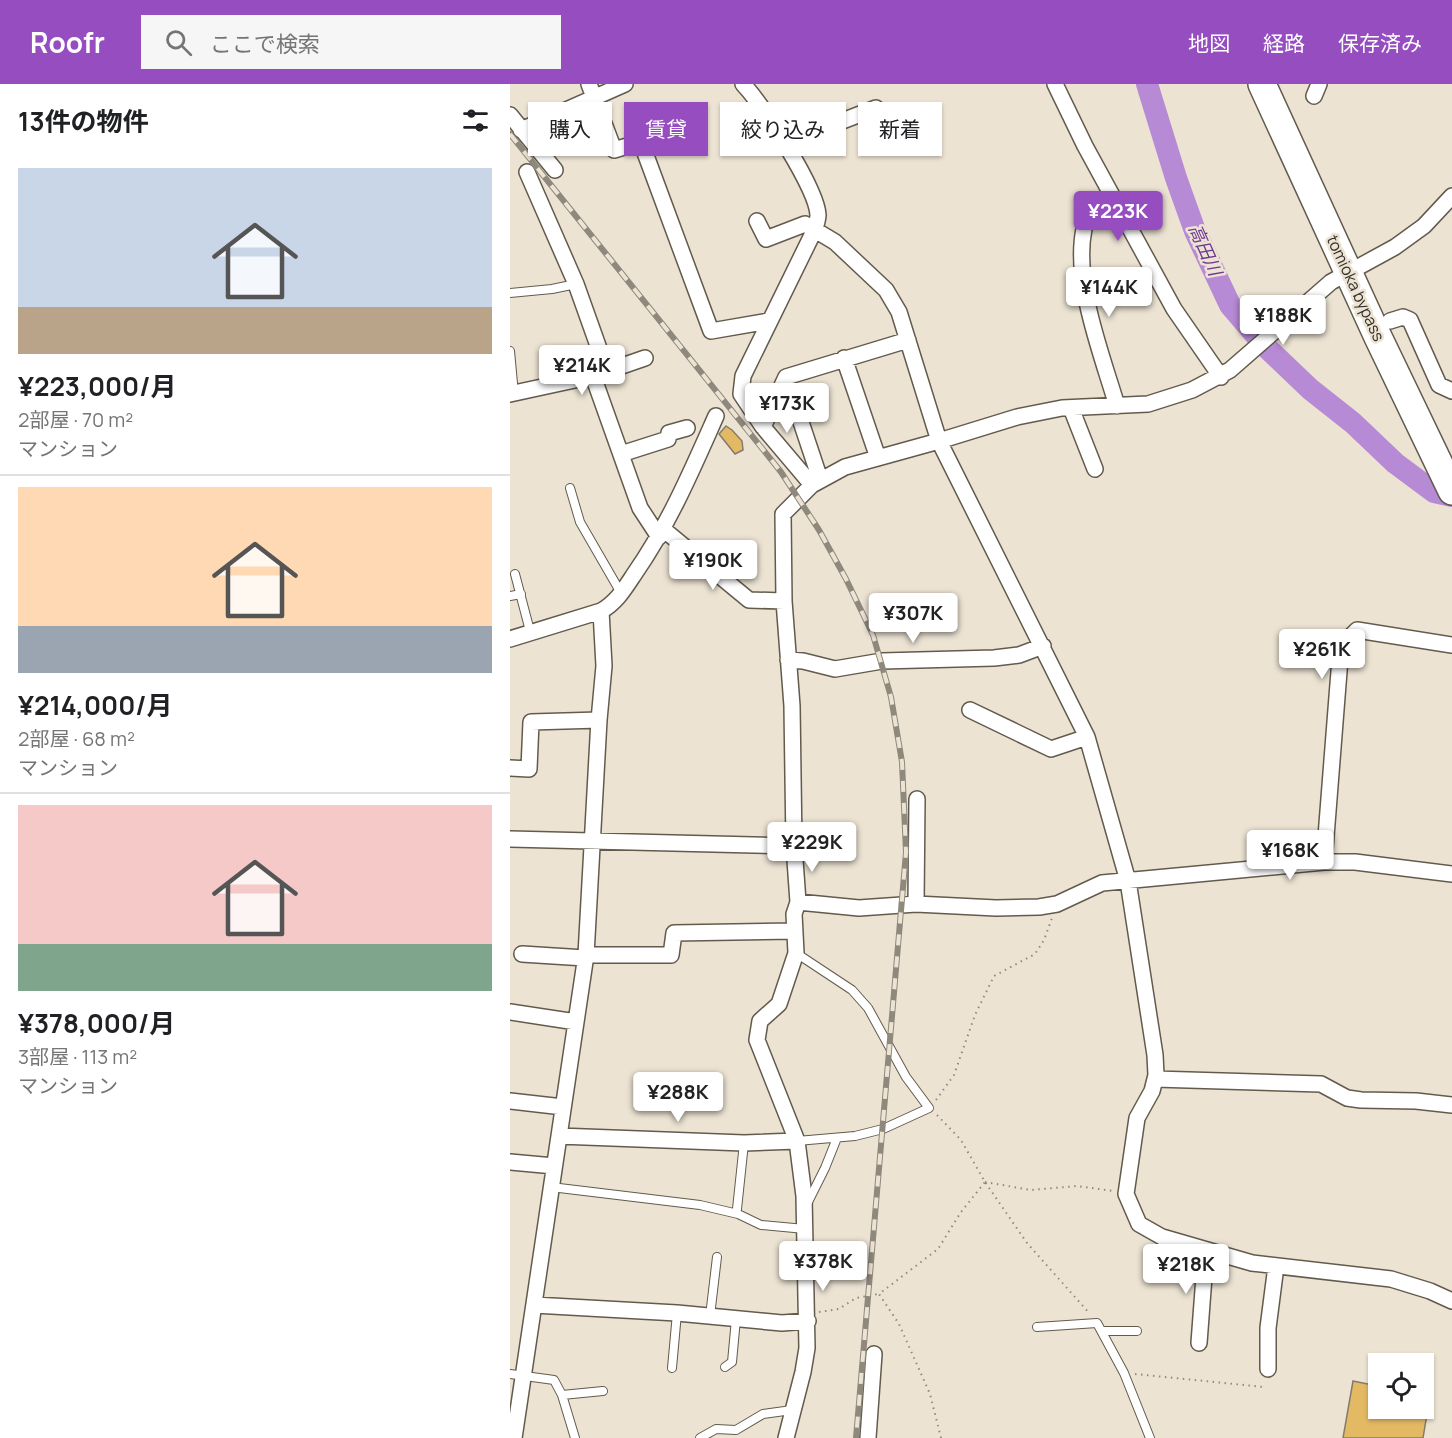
<!DOCTYPE html>
<html lang="ja">
<meta charset="utf-8">
<style>
:root{--surface:#fff;--page:#f6f6f6;--text:#202124;--muted:#757577;--line:#e0e0e0;--accent:#964dc0}
body{margin:0;font-family:Manrope,"Noto Sans JP",sans-serif;background:var(--page);color:var(--text);height:100vh;display:flex;flex-direction:column;font-size:22px;white-space:nowrap}
*{box-sizing:border-box;margin:0}
p{font-size:20px;color:var(--muted)}
.icon{flex:none;width:33px;height:33px;fill:none;stroke:currentColor;stroke-width:2;stroke-linecap:round;stroke-linejoin:round}
.map{position:relative;flex:1;overflow:hidden}
.panel{display:flex;flex-direction:column;background:var(--surface);width:510px}
.panel>*{flex:none}
.banner{position:absolute;left:18px;top:18px;width:570px;height:54px;display:flex;gap:12px}
.buttons{position:absolute;left:858px;top:1269px;display:grid;gap:12px}
.buttons a{display:grid;place-items:center;width:66px;height:66px;border-radius:0px;background:var(--surface);box-shadow:0 2px 4px #0004;font-size:30px}
.price{position:absolute;translate:-50% -51px;padding:0 14px;border-radius:6px;background:#fff;color:#222;font-size:20px;line-height:39px;filter:drop-shadow(0 2px 3px #0008)}
.price::after{content:'';position:absolute;left:50%;top:36px;width:18px;height:14px;margin-left:-9px;background:inherit;clip-path:polygon(0 0,100% 0,50% 100%)}
.price.selected{background:var(--accent);color:#fff}
ul{padding:0;list-style:none}
li{display:grid;align-content:center;gap:12px;height:318px;padding:0 18px}
li+li{border-top:2px solid var(--line)}
li span{display:grid;place-items:center;height:186px;border-radius:0px;color:#555}
li>.icon{margin-inline-start:auto}
span .icon{width:108px;height:108px;fill:#fffc;stroke-width:1}
li b{font-size:26px}
h2{display:flex;justify-content:space-between;align-items:center;height:72px;padding:0 18px;font-size:26px}
.chip{padding:0 21px;border-radius:0px;background:var(--surface);box-shadow:0 2px 4px #0004;font-size:21px;line-height:54px}
.chip.selected{background:var(--accent);color:#fff}
header{display:flex;align-items:center;gap:36px;box-sizing:border-box;height:84px;padding:0 30px;background:var(--accent);color:#fff}
header strong{font-size:28px}
nav{display:flex;gap:33px;margin-inline-start:auto;font-size:21px}
.search{width:420px;height:54px;background:var(--page);display:flex;align-items:center;gap:15px;box-sizing:border-box;padding:0 21px;border-radius:0px;color:var(--muted);font-size:22px}
main{display:flex;flex:1;min-height:0}
.map>svg:first-child{display:block}
.lines{fill:none;stroke-linecap:round;stroke-linejoin:round}
.river{stroke:#b68ad4;stroke-width:22}
.building{fill:#e4b964;stroke:#837b6c;stroke-width:1.5}
.lane-casing{stroke:#625b4d;stroke-width:10}
.street-casing{stroke:#625b4d;stroke-width:18}
.highway-casing{stroke:#625b4d;stroke-width:30}
.path{stroke:#908a7f;stroke-width:2;stroke-dasharray:1.5 4.5;stroke-linecap:butt}
.lane{stroke:#fff;stroke-width:8}
.street{stroke:#fff;stroke-width:15}
.highway{stroke:#fff;stroke-width:27}
.rail-casing{stroke:#8e887d;stroke-width:6}
.rail{stroke:#ece3d3;stroke-width:4;stroke-dasharray:11;stroke-linecap:butt}
.labels{text-anchor:middle;stroke-width:5;stroke-linejoin:round;paint-order:stroke}
.street-label{font-size:16px;fill:#322f29;stroke:#ece3d3}
.water-label{font-size:18px;font-style:italic;fill:#703991;stroke:#ece3d3}
</style>
<header>
<strong>Roofr</strong>
<div class="search"><svg class="icon" aria-label="search" viewBox="0 0 24 24"><circle cx="10" cy="10" r="6"/><path d="M15 15l6 6"/></svg>ここで検索</div>
<nav><a>地図</a><a>経路</a><a>保存済み</a></nav>
</header>
<main>
<section class="panel">
<h2>13件の物件<svg class="icon" aria-label="filters" viewBox="0 0 24 24"><path d="M4 7h16M4 17h16"/><circle cx="9" cy="7" r="2"/><circle cx="15" cy="17" r="2"/></svg></h2>
<ul>
<li><span style="background:linear-gradient(#c9d6e8 75%,#b9a48a 0)"><svg class="icon" aria-label="home" viewBox="0 0 24 24"><path d="M3 11l9-7 9 7M6 9v11h12V9"/></svg></span><div><b>¥223,000/月</b><p>2部屋 · 70 m²</p><p>マンション</p></div></li>
<li><span style="background:linear-gradient(#ffd9b3 75%,#9aa5b1 0)"><svg class="icon" aria-label="home" viewBox="0 0 24 24"><path d="M3 11l9-7 9 7M6 9v11h12V9"/></svg></span><div><b>¥214,000/月</b><p>2部屋 · 68 m²</p><p>マンション</p></div></li>
<li><span style="background:linear-gradient(#f6c9c9 75%,#7fa58c 0)"><svg class="icon" aria-label="home" viewBox="0 0 24 24"><path d="M3 11l9-7 9 7M6 9v11h12V9"/></svg></span><div><b>¥378,000/月</b><p>3部屋 · 113 m²</p><p>マンション</p></div></li>
</ul>
</section>
<div class="map">
<svg width="942" height="1354" viewBox="0 0 942 1354">
<rect width="100%" height="100%" fill="#ece3d3"/>
<g class="lines">
<path class="river" d="M637,0L666,94L685,147L720,221L755,262L800,305L843,339L885,379L924,408L942,412"/>
</g>
<path class="building" d="M216,342L222,346L232,357L233,366L225,370L209,350Z
M843,1297L868,1302V1324H918L913,1354H833Z"/>
<g class="lines">
<g class="lane-casing">
<path id="lane" d="M0,209L42,205L66,200
M0,267L4,310
M60,404L70,438L111,509
M5,490L20,547
M0,512L11,510
M286,869L342,906L358,924L396,993L419,1024L373,1045L345,1052L287,1057
M41,1103L190,1121L228,1130L251,1141L295,1145
M298,1118L315,1084L327,1054
M227,1125L234,1059
M200,1232L207,1173
M527,1243L587,1239L614,1289L640,1354
M592,1247H627
M215,1283L222,1278L226,1235
M162,1284L167,1229
M0,1290L44,1296L52,1311L65,1354
M52,1311L93,1307
M190,1354L206,1345L226,1346L253,1330L282,1326"/>
</g>
<g class="street-casing">
<path id="street" d="M79,0L104,66L131,58L201,247L259,237
M233,0C252,20 307,105 308,131C308,135 306,141 305,145L233,292L231,310L253,343L302,401L335,383L429,357L507,333L552,324L638,320L682,306L720,286L821,198L885,163L914,142L942,112
M545,0L575,62L664,225L711,293
M804,12L809,0
M0,31L45,86
M11,46L115,0
M275,59L366,24
M17,88L66,200L97,287
M247,137L256,155L295,140L325,158L376,206L389,228L429,357L577,653L618,797L645,971L646,991L642,1007L627,1034L616,1110L629,1140L652,1153L742,1179L881,1195L920,1207L942,1217
M574,145C563,198 592,271 607,322
M880,237L893,233L900,236L929,301L942,307
M334,274L368,374
M83,292L130,424L149,453
M276,293L310,395
M0,310L83,292L135,274
M561,324L585,385
M253,343L276,293L398,256
M111,370L158,355L159,349L177,344
M153,445L239,516L274,517
M0,555L91,527
M278,576L293,577L325,585L372,577L484,574L509,571L533,562
M460,626L541,665L577,653
M0,684L19,685L21,638L89,636
M0,755L284,762
M814,778L831,562L847,546L942,561
M288,818L349,824L406,820L486,824L529,823L547,820L592,799L814,778H845L942,790
M406,820L407,715
M12,870L75,874
M76,871H161L164,849L285,847
M0,928L66,938
M645,995L811,1000L837,1014L851,1016L906,1017L942,1021
M0,1017L53,1023
M49,1052L234,1059L287,1057
M0,1078L44,1082
M24,1221L167,1229L272,1239L298,1237
M689,1259L696,1166
M758,1285V1244L766,1182
M4,1354L76,871L89,636L94,582L91,527C107,518 115,504 125,489C159,440 182,386 206,332
M276,1354L293,1288L297,1264L294,1112L287,1057L247,956L250,937L269,920L286,869L284,830L288,818L284,762L282,622L274,517L273,430L302,401
M358,1354L364,1270"/>
</g>
<g class="highway-casing">
<path id="highway" d="M752,0L868,253L942,407"/>
</g>
<path class="path" d="M426,1016L444,991L465,931L484,892L525,870L534,856L542,834
M427,1031L451,1056L475,1098L517,1159L580,1230
M475,1098L521,1106L567,1102L603,1107
M309,1228L329,1225L346,1214L368,1210
M625,1290L754,1303
M431,1354L420,1310L389,1240L369,1210L428,1165L451,1128L475,1098"/>
<use href="#lane" class="lane"/>
<use href="#street" class="street"/>
<use href="#highway" class="highway"/>
<g class="rail-casing">
<path id="rail" d="M0,50L271,388L309,446L336,495L363,551L381,613L392,678L396,768L346,1354"/>
</g>
<use href="#rail" class="rail"/>
</g>
<g class="labels">
<g class="street-label">
<text transform="translate(846 204) rotate(65)" y="6">tomioka bypass</text>
</g>
<g class="water-label">
<text transform="translate(695 166) rotate(66)" y="6">高田川</text>
</g>
</g>
</svg>
<div class="buttons">
<a><svg class="icon" aria-label="locate" viewBox="0 0 24 24"><circle cx="12" cy="12" r="6"/><path d="M12 2v4M12 18v4M2 12h4M18 12h4"/></svg></a>
</div>
<b class="price selected" style="left:608px;top:158px">¥223K</b>
<b class="price" style="left:599px;top:234px">¥144K</b>
<b class="price" style="left:773px;top:262px">¥188K</b>
<b class="price" style="left:72px;top:312px">¥214K</b>
<b class="price" style="left:277px;top:350px">¥173K</b>
<b class="price" style="left:203px;top:507px">¥190K</b>
<b class="price" style="left:403px;top:560px">¥307K</b>
<b class="price" style="left:812px;top:596px">¥261K</b>
<b class="price" style="left:302px;top:789px">¥229K</b>
<b class="price" style="left:780px;top:797px">¥168K</b>
<b class="price" style="left:168px;top:1039px">¥288K</b>
<b class="price" style="left:313px;top:1208px">¥378K</b>
<b class="price" style="left:676px;top:1211px">¥218K</b>
<div class="banner">
<a class="chip">購入</a>
<a class="chip selected">賃貸</a>
<a class="chip">絞り込み</a>
<a class="chip">新着</a>
</div>
</div>
</main>
